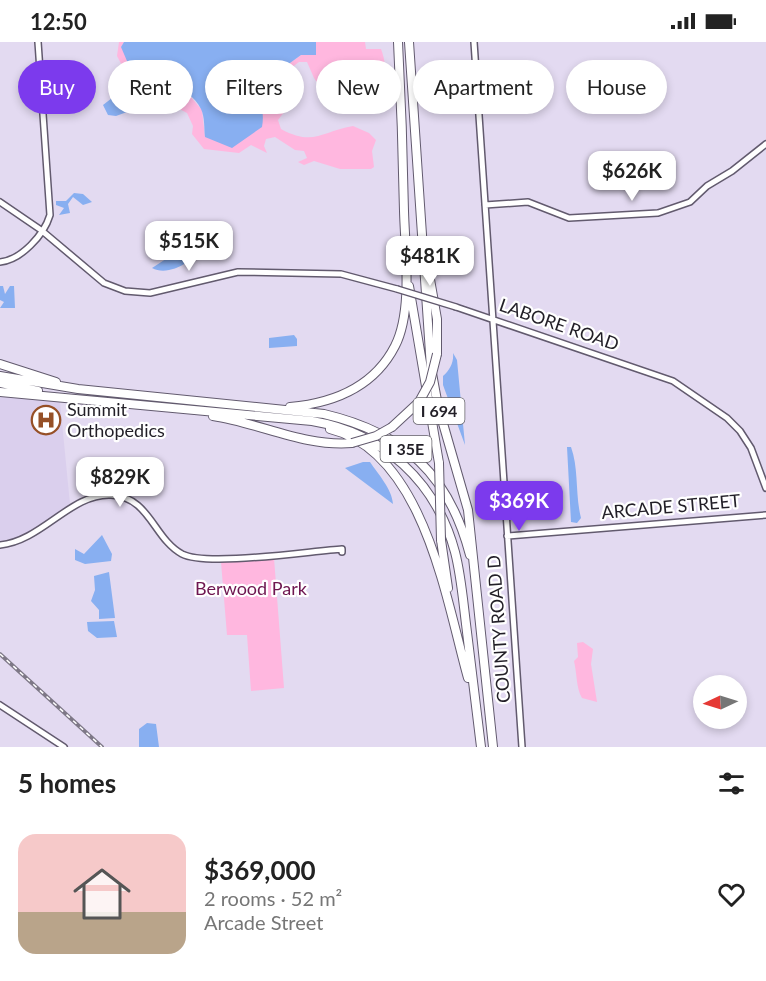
<!DOCTYPE html>
<meta charset="utf-8">
<style>
:root{--surface:#fff;--page:#f6f6f6;--text:#222;--muted:#767676;--accent:#7c3aed}
body{margin:0;font-family:Lato,sans-serif;background:var(--page);color:var(--text);height:100vh;display:flex;flex-direction:column;font-size:22px;white-space:nowrap}
*{box-sizing:border-box;margin:0}
p{font-size:20px;color:var(--muted)}
.icon{flex:none;width:33px;height:33px;fill:none;stroke:currentColor;stroke-width:2;stroke-linecap:round;stroke-linejoin:round}
.map{position:relative;height:705px;overflow:hidden}
.sheet{display:flex;flex-direction:column;background:var(--surface);flex:1}
.sheet>*{flex:none}
.hud{position:absolute;left:18px;top:18px;width:730px;height:54px;display:flex;gap:12px}
.needle{width:39px;rotate:266deg}
.controls{position:absolute;left:693px;top:633px;display:grid;gap:12px}
.controls a{display:grid;place-items:center;width:54px;height:54px;border-radius:50%;background:var(--surface);box-shadow:0 3px 9px #0003;font-size:30px}
.price{position:absolute;translate:-50% -51px;padding:0 14px;border-radius:12px;background:#fff;color:#222;font-size:20px;line-height:39px;filter:drop-shadow(0 2px 3px #0008)}
.price::after{content:'';position:absolute;left:50%;top:36px;width:18px;height:14px;margin-left:-9px;background:inherit;clip-path:polygon(0 0,100% 0,50% 100%)}
.price.selected{background:var(--accent);color:#fff}
ul{padding:0;list-style:none}
li{display:flex;align-items:center;gap:18px;height:150px;padding:0 18px}
li span{display:grid;place-items:center;flex:none;width:168px;height:120px;border-radius:18px;color:#555}
li>.icon{margin-inline-start:auto}
span .icon{width:72px;height:72px;fill:#fffc;stroke-width:1}
li b{font-size:26px}
h2{display:flex;justify-content:space-between;align-items:center;height:72px;padding:0 18px;font-size:26px}
.chip{padding:0 21px;border-radius:27px;background:var(--surface);box-shadow:0 3px 9px #0003;font-size:21px;line-height:54px}
.chip.selected{background:var(--accent);color:#fff}
.status{display:flex;justify-content:space-between;align-items:center;height:42px;padding:0 30px;background:var(--surface);direction:ltr}
.status svg{height:16px;fill:currentColor}
.map>svg:first-child{display:block}
.built{fill:#dacfed}
.green{fill:#ffb7df}
.water{fill:#88aff1}
.lines{fill:none;stroke-linecap:round;stroke-linejoin:round}
.secondary-casing{stroke:#625a6e;stroke-width:8}
.highway-casing{stroke:#625a6e;stroke-width:10}
.secondary{stroke:#fff;stroke-width:5}
.highway{stroke:#fff;stroke-width:8}
.rail-casing{stroke:#7e7887;stroke-width:4}
.rail{stroke:#fff;stroke-width:1.5;stroke-dasharray:4.5;stroke-linecap:butt}
.secondary-bridge-casing{stroke:#625a6e;stroke-width:8;stroke-linecap:butt}
.highway-bridge-casing{stroke:#625a6e;stroke-width:10;stroke-linecap:butt}
.secondary-bridge{stroke:#fff;stroke-width:5}
.highway-bridge{stroke:#fff;stroke-width:8}
.labels{text-anchor:middle;stroke-width:4.5;stroke-linejoin:round;paint-order:stroke}
.shield{fill:#fff;stroke:#646268;stroke-width:1.5}
.shield-label{font-size:16px;font-weight:bold;fill:#221f27}
.street-label{font-size:18px;fill:#221f27;stroke:#fff}
.poi-label{font-size:18px;fill:#221f27;stroke:#fff;text-anchor:start}
.park-label{font-size:18px;fill:#6e1650;stroke:#fff}
</style>
<div class="status"><b>12:50</b><svg viewBox="0 0 49 12"><path d="M0 12V9h3v3zM5 12V6h3v6zM10 12V3h3v9zM15 12V0h3v12zM26 1h20v11H26zM47 4h2v5h-2z"/></svg></div>
<div class="map">
<svg width="766" height="705" viewBox="0 0 766 705">
<rect width="100%" height="100%" fill="#e3daf1"/>
<path class="built" d="M5,353L60,360L70,462L25,494L0,499V354Z"/>
<path class="green" d="M119,0H124L121,5L150,37L174,42L190,54L202,68L205,95L265,70L261,61V42L301,13H316V0H365L366,7H381C389,28 382,38 390,58L367,69L338,70L314,36L307,20H299L291,26L290,39L298,41C299,56 287,66 278,78L281,87C314,105 322,89 353,84L369,91L376,98L372,109L374,125L371,127H340L314,119L304,123L298,120L307,116L304,109L295,108L275,95L266,97L264,104L267,111L251,103L239,111L204,107L192,92L193,84L187,71L166,60L162,53L126,31L117,14Z
M274,516L284,646L251,649L247,593H227L221,520Z
M583,600L593,607L591,622L597,660L582,656C576,646 577,631 574,619L578,615L577,601Z"/>
<path class="water" d="M124,0H316V13H301L261,42C259,57 265,69 262,85L232,106L205,95C204,87 205,75 201,67C189,42 153,38 130,26L121,5Z
M112,56L132,61L138,66L116,74L108,73L103,63Z
M74,151L83,152L92,160L83,163L73,155L68,162L70,171L59,173L64,166L56,163V159H66Z
M183,211L187,214L186,221C176,227 163,232 152,226L172,213Z
M0,244H3L5,252L10,244H14L15,266H0L4,260L0,258Z
M294,293L297,297V304L269,306V296Z
M453,311L457,318L465,403L443,343V334C450,328 454,320 453,311Z
M567,405H571C579,427 575,453 581,476L577,481L571,480Z
M363,420H370C378,432 392,447 393,462L345,426Z
M102,493L112,512L111,519L85,522L75,518V507L84,512Z
M109,530L115,576L99,577V568L91,559L95,548L94,534Z
M114,579L117,595L97,596L88,589L87,580Z
M147,681L156,682L159,705H139V687Z"/>
<g class="lines">
<g class="secondary-casing">
<path id="secondary" d="M474,0L522,705
M0,160L41,188L104,241L125,249L150,251L238,230L341,232L397,247
M485,163L528,160L569,176L658,171L690,160L707,144L732,129L766,102
M0,220C21,218 44,193 50,173L38,0
M456,265L673,339L727,376L740,389L751,406L766,446
M507,494L766,473
M0,503C42,499 71,451 111,453C150,455 153,496 182,512C207,525 310,509 342,507V510
M0,663L64,705"/>
</g>
<g class="highway-casing">
<path id="highway" d="M409,0L431,326L438,364L468,468L493,705
M428,226L437,277V312
M409,244L439,421
M0,322L56,340
M0,334L78,347L324,372C405,391 449,433 470,513
M0,341L38,349
M0,350L312,379C383,391 436,439 455,510C461,533 463,558 466,582C471,623 476,664 481,705
M290,365C334,361 374,345 395,304C413,269 405,208 404,169C403,112 401,56 398,0
M213,374C260,381 304,405 352,401
M392,385L419,360
M330,387C424,410 446,558 468,636
M441,498L448,546"/>
</g>
<use href="#secondary" class="secondary"/>
<use href="#highway" class="highway"/>
<g class="rail-casing">
<path id="rail" d="M0,612L102,705"/>
</g>
<use href="#rail" class="rail"/>
<g class="secondary-bridge-casing">
<path id="secondary-bridge" d="M397,247L456,265"/>
</g>
<g class="highway-bridge-casing">
<path id="highway-bridge" d="M419,360L430,340L437,312
M352,401L376,394L392,385
M439,421L441,498"/>
</g>
<use href="#secondary-bridge" class="secondary-bridge"/>
<use href="#highway-bridge" class="highway-bridge"/>
</g>
<defs>
<g id="hospital-ring" transform="scale(1.5)"><circle r="9.5" fill="#fff" stroke="#965027" stroke-width="1.5"/><path d="M-5-5h3v3.5h4V-5h3V5h-3V1.5h-4V5h-3Z" fill="#965027"/></g>
</defs>
<g fill-rule="evenodd">
<use href="#hospital-ring" x="46" y="378"/>
</g>
<g class="labels">
<g class="shield">
<rect x="413.5" y="356" width="51" height="26" rx="4.5"/>
<rect x="380.5" y="394" width="51" height="26" rx="4.5"/>
</g>
<g class="shield-label">
<text x="439" y="375">I 694</text>
<text x="406" y="413">I 35E</text>
</g>
<g class="street-label">
<text transform="translate(559 283) rotate(19)" y="6">LABORE ROAD</text>
<text transform="translate(671 465) rotate(-5)" y="6">ARCADE STREET</text>
<text transform="translate(499 587) rotate(-94)" y="6">COUNTY ROAD D</text>
</g>
<g class="poi-label">
<text x="67" y="374">Summit<tspan x="67" dy="21">Orthopedics</tspan></text>
</g>
<g class="park-label">
<text x="251" y="553">Berwood Park</text>
</g>
</g>
</svg>
<div class="controls">
<a><svg class="needle" viewBox="-14 -14 28 28"><path d="M0-13l5 13h-10z" fill="#e53935"/><path d="M0 13l5-13h-10z" fill="#767676"/></svg></a>
</div>
<b class="price" style="left:632px;top:160px">$626K</b>
<b class="price" style="left:189px;top:230px">$515K</b>
<b class="price" style="left:430px;top:245px">$481K</b>
<b class="price" style="left:120px;top:466px">$829K</b>
<b class="price selected" style="left:519px;top:490px">$369K</b>
<div class="hud">
<a class="chip selected">Buy</a>
<a class="chip">Rent</a>
<a class="chip">Filters</a>
<a class="chip">New</a>
<a class="chip">Apartment</a>
<a class="chip">House</a>
</div>
</div>
<section class="sheet">
<h2>5 homes<svg class="icon" aria-label="filters" viewBox="0 0 24 24"><path d="M4 7h16M4 17h16"/><circle cx="9" cy="7" r="2"/><circle cx="15" cy="17" r="2"/></svg></h2>
<ul>
<li><span style="background:linear-gradient(#f6c9c9 65%,#b9a48a 0)"><svg class="icon" aria-label="home" viewBox="0 0 24 24"><path d="M3 11l9-7 9 7M6 9v11h12V9"/></svg></span><div><b>$369,000</b><p>2 rooms · 52 m²</p><p>Arcade Street</p></div><svg class="icon" aria-label="heart" viewBox="0 0 24 24"><path d="M12 20l-8-8c-3-5 5-10 8-4 3-6 11-1 8 4z"/></svg></li>
</ul>
</section>
